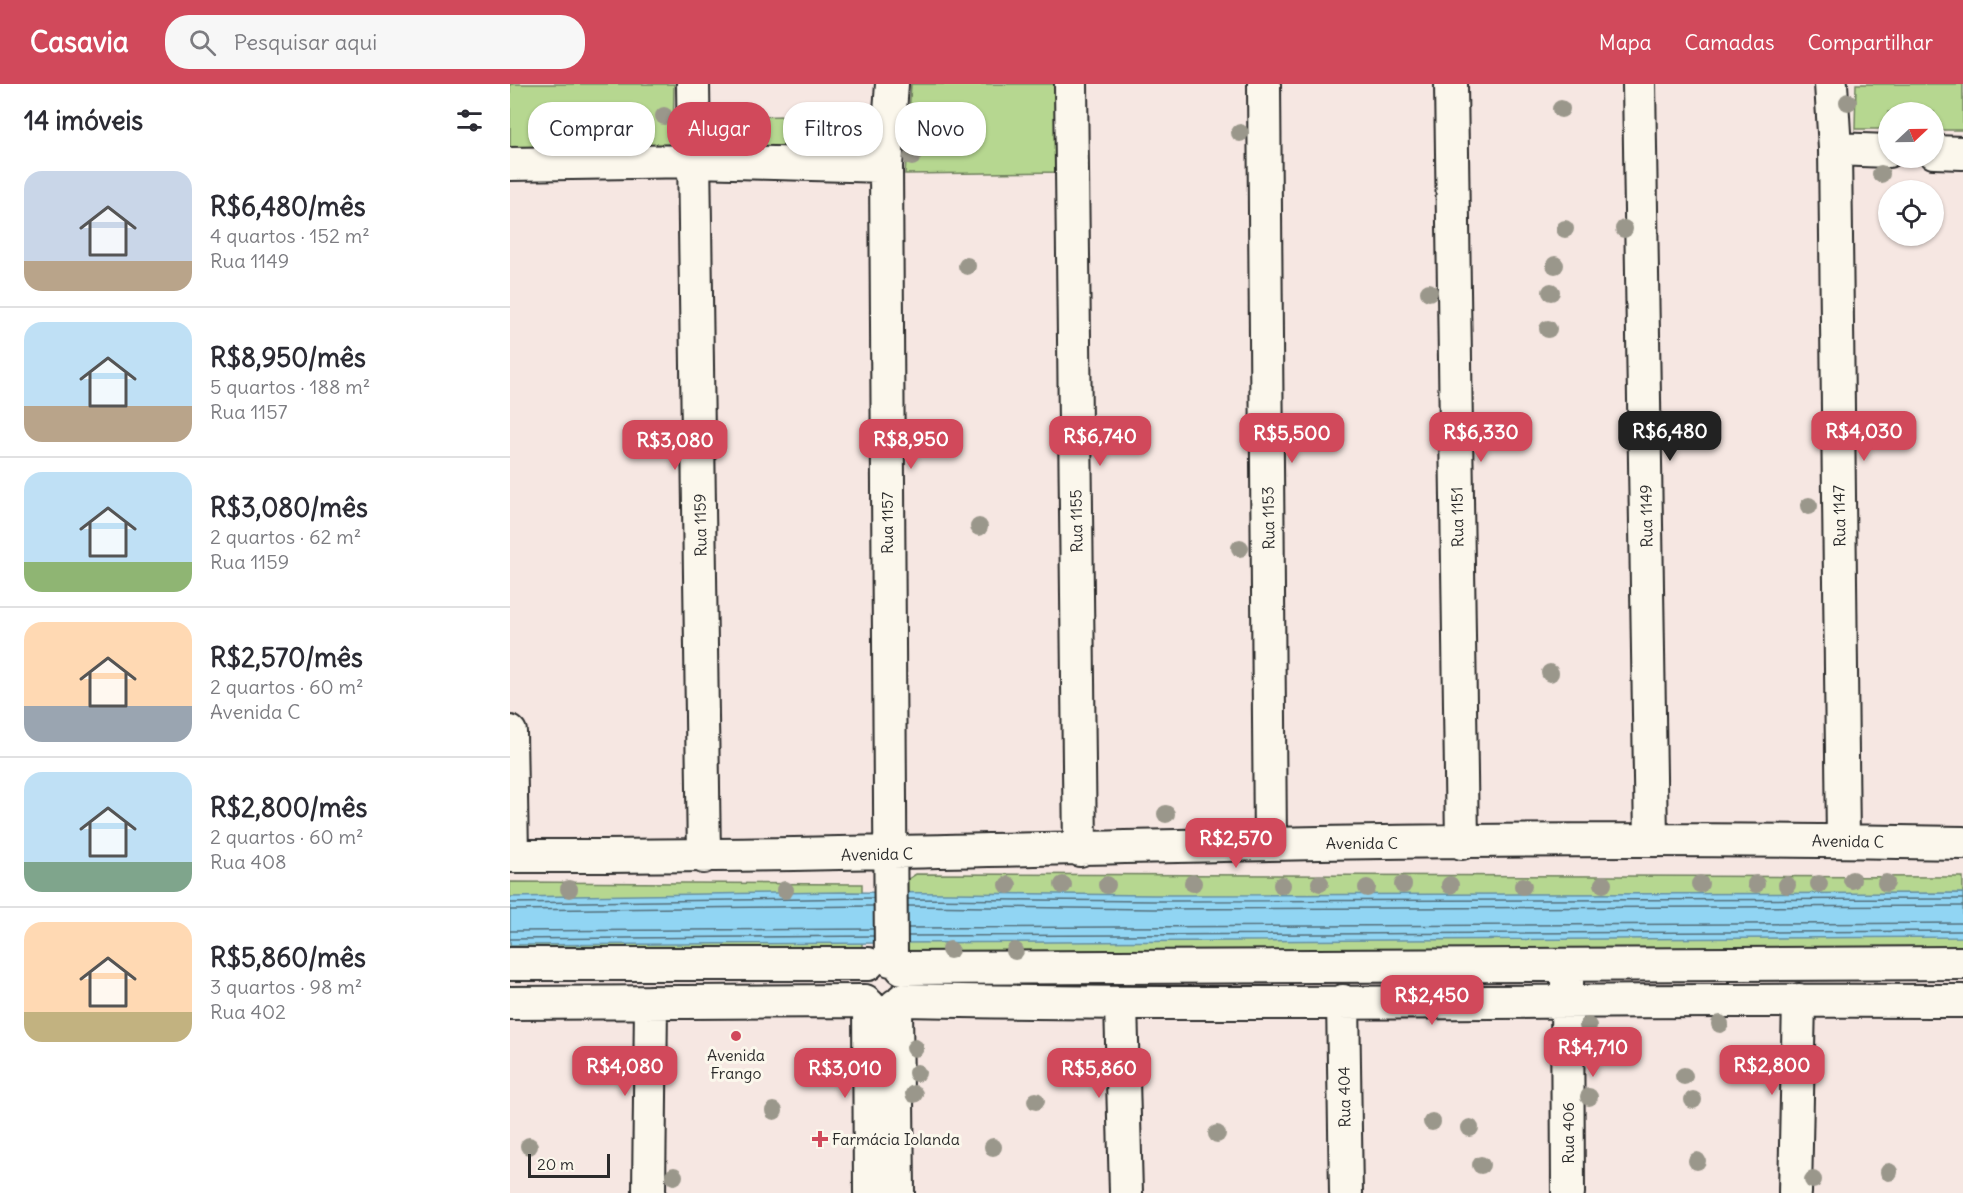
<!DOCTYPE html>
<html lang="pt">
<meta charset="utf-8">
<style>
:root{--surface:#fff;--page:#f7f7f7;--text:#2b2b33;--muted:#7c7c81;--line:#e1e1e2;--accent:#d1495b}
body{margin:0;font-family:Delius,sans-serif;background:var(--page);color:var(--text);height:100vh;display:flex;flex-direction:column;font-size:22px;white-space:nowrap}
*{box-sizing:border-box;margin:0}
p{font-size:20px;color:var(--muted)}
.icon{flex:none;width:33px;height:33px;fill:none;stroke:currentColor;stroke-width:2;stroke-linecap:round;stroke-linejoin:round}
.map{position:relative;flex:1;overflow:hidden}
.panel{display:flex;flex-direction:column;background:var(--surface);width:510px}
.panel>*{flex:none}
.top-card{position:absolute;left:18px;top:18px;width:570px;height:54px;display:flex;gap:12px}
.needle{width:39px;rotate:68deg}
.controls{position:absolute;left:1368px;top:18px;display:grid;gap:12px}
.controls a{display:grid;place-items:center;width:66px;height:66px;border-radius:50%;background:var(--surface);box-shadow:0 2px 4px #0004;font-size:30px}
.scale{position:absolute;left:18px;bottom:15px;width:82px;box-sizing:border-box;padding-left:6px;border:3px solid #2b2b2b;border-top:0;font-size:16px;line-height:21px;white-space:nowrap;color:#2b2b2b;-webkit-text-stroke:4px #fbf7ec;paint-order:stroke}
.price{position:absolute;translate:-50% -51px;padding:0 14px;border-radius:12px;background:var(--accent);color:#fff;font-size:20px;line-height:39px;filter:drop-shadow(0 2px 3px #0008)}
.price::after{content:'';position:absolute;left:50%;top:36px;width:18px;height:14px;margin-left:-9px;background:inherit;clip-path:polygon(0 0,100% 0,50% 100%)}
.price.active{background:#222;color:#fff}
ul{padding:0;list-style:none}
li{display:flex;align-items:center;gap:18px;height:150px;padding:0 24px}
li+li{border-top:2px solid var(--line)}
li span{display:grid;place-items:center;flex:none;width:168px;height:120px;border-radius:18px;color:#555}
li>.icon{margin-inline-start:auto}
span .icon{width:72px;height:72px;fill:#fffc;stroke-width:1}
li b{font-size:26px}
h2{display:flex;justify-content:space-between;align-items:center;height:72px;padding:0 24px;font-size:26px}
.chip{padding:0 21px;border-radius:24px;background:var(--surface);box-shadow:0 2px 4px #0004;font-size:21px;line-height:54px}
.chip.active{background:var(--accent);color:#fff}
header{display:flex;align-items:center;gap:36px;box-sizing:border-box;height:84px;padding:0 30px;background:var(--accent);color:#fff}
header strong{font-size:28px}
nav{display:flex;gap:33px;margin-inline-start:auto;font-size:21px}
.search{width:420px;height:54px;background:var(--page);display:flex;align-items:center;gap:15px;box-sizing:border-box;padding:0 21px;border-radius:24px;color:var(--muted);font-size:22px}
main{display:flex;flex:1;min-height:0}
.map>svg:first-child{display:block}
.green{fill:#b6d790;stroke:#70815e;stroke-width:1.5}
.water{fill:#91d5f3;stroke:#6891a3;stroke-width:1.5}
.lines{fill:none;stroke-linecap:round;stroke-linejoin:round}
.shore{stroke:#546f7b;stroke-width:1.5}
.minor-casing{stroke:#2b2b2b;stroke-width:36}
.minor{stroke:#fbf7ec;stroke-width:32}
.tree{fill:#9a978b}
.poi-dot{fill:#d1495b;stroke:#fbf7ec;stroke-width:2}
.labels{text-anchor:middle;stroke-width:6;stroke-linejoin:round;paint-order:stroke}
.street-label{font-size:16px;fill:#2b2b2b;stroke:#fbf7ec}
.poi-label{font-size:16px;fill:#2b2b2b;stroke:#fbf7ec}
</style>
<header>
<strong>Casavia</strong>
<div class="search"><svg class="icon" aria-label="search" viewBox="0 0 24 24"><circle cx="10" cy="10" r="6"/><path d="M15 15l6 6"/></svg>Pesquisar aqui</div>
<nav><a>Mapa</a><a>Camadas</a><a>Compartilhar</a></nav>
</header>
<main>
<section class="panel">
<h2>14 imóveis<svg class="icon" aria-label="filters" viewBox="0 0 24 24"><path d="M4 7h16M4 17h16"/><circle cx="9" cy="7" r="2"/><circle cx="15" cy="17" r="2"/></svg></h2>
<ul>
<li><span style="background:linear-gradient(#c9d6e8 75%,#b9a48a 0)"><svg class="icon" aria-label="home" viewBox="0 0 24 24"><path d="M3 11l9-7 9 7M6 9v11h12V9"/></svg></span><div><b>R$6,480/mês</b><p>4 quartos · 152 m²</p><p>Rua 1149</p></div></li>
<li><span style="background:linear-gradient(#bfe0f5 70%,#b9a48a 0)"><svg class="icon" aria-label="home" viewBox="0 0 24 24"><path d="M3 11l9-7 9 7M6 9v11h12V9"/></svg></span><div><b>R$8,950/mês</b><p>5 quartos · 188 m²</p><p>Rua 1157</p></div></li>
<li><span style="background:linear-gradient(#bfe0f5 75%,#8fb573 0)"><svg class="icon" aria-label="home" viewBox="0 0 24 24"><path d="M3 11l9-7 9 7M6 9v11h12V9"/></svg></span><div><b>R$3,080/mês</b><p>2 quartos · 62 m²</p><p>Rua 1159</p></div></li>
<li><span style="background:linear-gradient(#ffd9b3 70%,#9aa5b1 0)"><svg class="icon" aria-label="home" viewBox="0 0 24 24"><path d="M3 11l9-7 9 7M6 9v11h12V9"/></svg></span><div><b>R$2,570/mês</b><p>2 quartos · 60 m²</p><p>Avenida C</p></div></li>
<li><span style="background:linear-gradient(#bfe0f5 75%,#7fa58c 0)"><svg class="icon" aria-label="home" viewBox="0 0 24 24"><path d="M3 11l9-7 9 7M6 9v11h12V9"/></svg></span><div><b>R$2,800/mês</b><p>2 quartos · 60 m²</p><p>Rua 408</p></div></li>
<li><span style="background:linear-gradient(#ffd9b3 75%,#c2b280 0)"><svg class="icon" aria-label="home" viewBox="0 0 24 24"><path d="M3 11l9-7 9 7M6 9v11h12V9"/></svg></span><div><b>R$5,860/mês</b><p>3 quartos · 98 m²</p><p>Rua 402</p></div></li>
</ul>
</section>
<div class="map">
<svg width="1453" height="1109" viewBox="0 0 1453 1109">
<rect width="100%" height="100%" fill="#f6e7e2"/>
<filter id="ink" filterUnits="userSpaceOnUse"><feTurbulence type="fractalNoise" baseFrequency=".0167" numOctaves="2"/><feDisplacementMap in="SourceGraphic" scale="12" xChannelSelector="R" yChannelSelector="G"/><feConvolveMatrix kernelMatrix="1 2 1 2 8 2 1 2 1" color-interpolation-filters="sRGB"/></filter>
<g filter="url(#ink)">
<path class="green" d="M0,0H164L163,61L0,64Z
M401,0H556L555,88L395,90Z
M1346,0H1453V46H1424V28H1378V45H1345Z
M274,32V68L207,69L203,34Z
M406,790L1453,793V872L408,879L393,867L389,801Z
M0,798L352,800V865L0,889Z"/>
<path class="water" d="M335,808L643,811L1453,809V853L0,861V813Z"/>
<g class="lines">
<path class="shore" d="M398,815L643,817L1453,815
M0,819L363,814
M398,822L643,825L1453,822
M0,826L363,822
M398,844L1453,839
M0,847L364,845
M398,852L1453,847
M0,855L364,852"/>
<g class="minor-casing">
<path id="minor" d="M183,0L194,773
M561,0L570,766
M754,0L760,760
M941,0L952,759
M1129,0L1141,756
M1321,0L1325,65L1333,757
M1325,65L1378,67
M1424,68L1453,69
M0,80L185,77L376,82
M0,648L2,772
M0,772C253,773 506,765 759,760C990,755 1222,755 1453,759
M381,876L376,82L382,0
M0,880H358
M392,884L1453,879
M1057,897L1058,1109
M392,916C745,923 1099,915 1453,917
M833,917L836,1109
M0,919L355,917
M611,920L616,1109
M359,921L360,1109
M386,921L388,1109
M139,1109L141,918
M1285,1109L1289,916"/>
</g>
<use href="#minor" class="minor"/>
</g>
<g class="tree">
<circle cx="1338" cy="18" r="9"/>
<circle cx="1051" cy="25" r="9"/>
<circle cx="154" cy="32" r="9"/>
<circle cx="290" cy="43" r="9"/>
<circle cx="730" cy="49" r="9"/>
<circle cx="402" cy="73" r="9"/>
<circle cx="1371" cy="90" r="9"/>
<circle cx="1055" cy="145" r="9"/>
<circle cx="1114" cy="145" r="9"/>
<circle cx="1045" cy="181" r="9"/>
<circle cx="457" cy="182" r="9"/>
<circle cx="919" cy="208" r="9"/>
<circle cx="1041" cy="208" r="9"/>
<circle cx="1038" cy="245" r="9"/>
<circle cx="1299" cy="422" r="9"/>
<circle cx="469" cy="443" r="9"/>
<circle cx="730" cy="464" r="9"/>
<circle cx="1040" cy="589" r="9"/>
<circle cx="656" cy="730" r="9"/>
<circle cx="1342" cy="796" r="9"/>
<circle cx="683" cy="799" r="9"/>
<circle cx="810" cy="799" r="9"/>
<circle cx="1376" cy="799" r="9"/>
<circle cx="1093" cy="800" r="9"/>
<circle cx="1190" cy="800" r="9"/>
<circle cx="1246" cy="800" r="9"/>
<circle cx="1309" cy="800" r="9"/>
<circle cx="498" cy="801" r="9"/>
<circle cx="553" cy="801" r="9"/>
<circle cx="597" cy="801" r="9"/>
<circle cx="772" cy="801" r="9"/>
<circle cx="893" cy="801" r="9"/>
<circle cx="940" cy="801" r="9"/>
<circle cx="1277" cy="801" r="9"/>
<circle cx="1013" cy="802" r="9"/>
<circle cx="857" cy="804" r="9"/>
<circle cx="59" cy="805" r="9"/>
<circle cx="275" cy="806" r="9"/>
<circle cx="440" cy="866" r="9"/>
<circle cx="505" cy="867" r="9"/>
<circle cx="1210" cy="940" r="9"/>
<circle cx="1078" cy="942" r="9"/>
<circle cx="405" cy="964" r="9"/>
<circle cx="407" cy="989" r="9"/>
<circle cx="1174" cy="992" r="9"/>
<circle cx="404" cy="1010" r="9"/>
<circle cx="1079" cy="1013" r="9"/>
<circle cx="1183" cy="1016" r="9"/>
<circle cx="526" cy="1017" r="9"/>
<circle cx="264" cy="1027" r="9"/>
<circle cx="922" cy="1038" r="9"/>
<circle cx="960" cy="1044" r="9"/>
<circle cx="707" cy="1050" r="9"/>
<circle cx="19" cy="1062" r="9"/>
<circle cx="483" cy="1063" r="9"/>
<circle cx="1187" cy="1077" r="9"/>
<circle cx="971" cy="1081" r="9"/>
<circle cx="1379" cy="1088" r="9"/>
<circle cx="164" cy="1092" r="9"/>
<circle cx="1303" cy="1096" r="9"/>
</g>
</g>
<g class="poi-dot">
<circle cx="226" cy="952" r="6"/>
<path d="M307 1046h6v6h6v6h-6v6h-6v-6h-6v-6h6z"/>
</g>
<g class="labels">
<g class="street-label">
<text transform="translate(1136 432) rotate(-91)" y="6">Rua 1149</text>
<text transform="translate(1329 432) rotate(-91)" y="6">Rua 1147</text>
<text transform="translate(947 433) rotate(-91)" y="6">Rua 1151</text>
<text transform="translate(758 434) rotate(-91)" y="6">Rua 1153</text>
<text transform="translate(566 437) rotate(-91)" y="6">Rua 1155</text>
<text transform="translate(377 439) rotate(-90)" y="6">Rua 1157</text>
<text transform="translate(190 441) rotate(-91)" y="6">Rua 1159</text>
<text transform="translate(1338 757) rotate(1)" y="6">Avenida C</text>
<text x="852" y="765">Avenida C</text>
<text transform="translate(367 770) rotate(-1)" y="6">Avenida C</text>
<text transform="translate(834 1013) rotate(-91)" y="6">Rua 404</text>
<text transform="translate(1058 1049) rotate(-90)" y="6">Rua 406</text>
</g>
<g class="poi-label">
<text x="226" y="977">Avenida<tspan x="226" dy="18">Frango</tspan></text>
<text x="322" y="1061" text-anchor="start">Farmácia Iolanda</text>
</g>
</g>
</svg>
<div class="controls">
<a><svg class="needle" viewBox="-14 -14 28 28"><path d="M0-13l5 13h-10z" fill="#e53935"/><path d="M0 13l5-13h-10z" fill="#7c7c81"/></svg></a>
<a><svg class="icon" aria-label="locate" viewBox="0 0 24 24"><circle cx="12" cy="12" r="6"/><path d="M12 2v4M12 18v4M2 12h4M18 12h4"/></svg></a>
</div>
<div class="scale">20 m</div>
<b class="price active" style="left:1160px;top:378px">R$6,480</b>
<b class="price" style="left:1354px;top:378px">R$4,030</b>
<b class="price" style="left:971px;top:379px">R$6,330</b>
<b class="price" style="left:782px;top:380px">R$5,500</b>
<b class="price" style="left:590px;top:383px">R$6,740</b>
<b class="price" style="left:401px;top:386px">R$8,950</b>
<b class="price" style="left:165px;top:387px">R$3,080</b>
<b class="price" style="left:726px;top:785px">R$2,570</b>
<b class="price" style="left:922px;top:942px">R$2,450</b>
<b class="price" style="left:1083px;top:994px">R$4,710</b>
<b class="price" style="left:1262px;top:1012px">R$2,800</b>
<b class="price" style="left:115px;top:1013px">R$4,080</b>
<b class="price" style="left:335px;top:1015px">R$3,010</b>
<b class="price" style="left:589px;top:1015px">R$5,860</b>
<div class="top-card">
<a class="chip">Comprar</a>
<a class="chip active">Alugar</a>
<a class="chip">Filtros</a>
<a class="chip">Novo</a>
</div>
</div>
</main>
